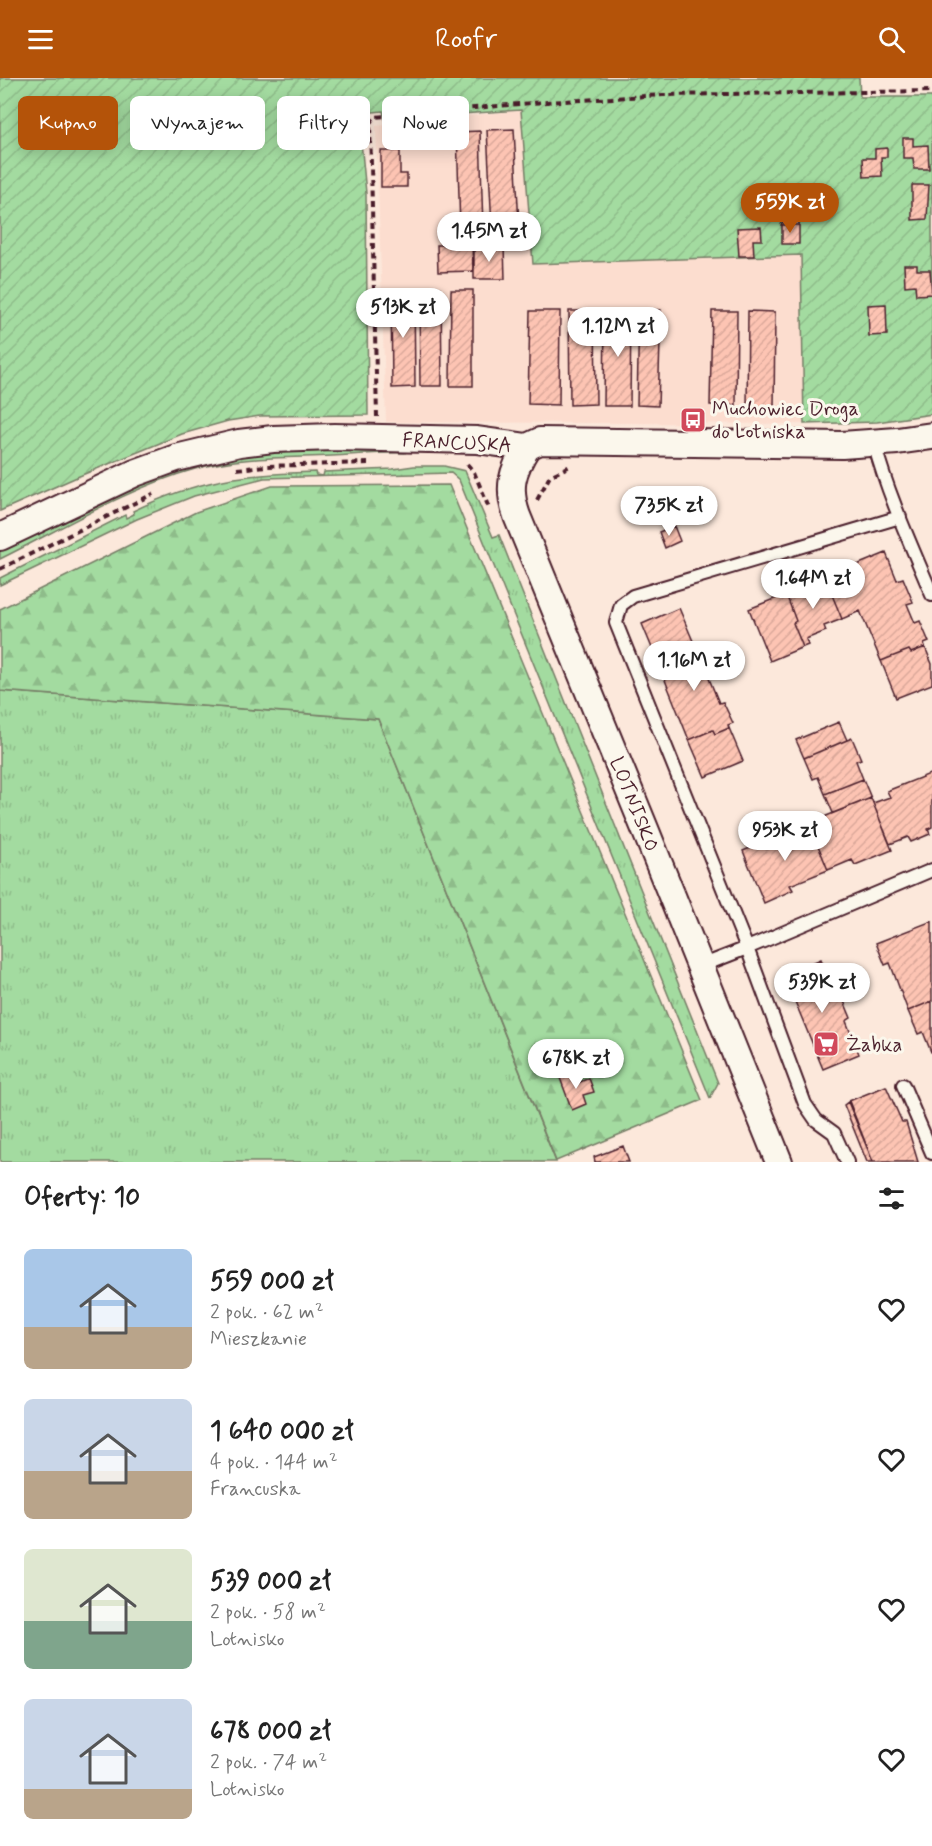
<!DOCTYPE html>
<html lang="pl">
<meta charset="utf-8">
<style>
:root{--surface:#fff;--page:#f6f6f6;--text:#222;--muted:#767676;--accent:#b45309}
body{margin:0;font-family:Mynerve,sans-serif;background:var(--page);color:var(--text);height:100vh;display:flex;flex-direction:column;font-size:22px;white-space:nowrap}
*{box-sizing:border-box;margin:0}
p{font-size:20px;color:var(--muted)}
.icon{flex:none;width:33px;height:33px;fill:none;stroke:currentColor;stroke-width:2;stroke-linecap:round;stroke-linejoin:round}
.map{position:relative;height:1084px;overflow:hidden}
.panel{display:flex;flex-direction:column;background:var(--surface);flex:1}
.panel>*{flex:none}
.guide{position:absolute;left:18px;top:18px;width:600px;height:54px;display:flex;gap:12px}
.price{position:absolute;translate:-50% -51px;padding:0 14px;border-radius:21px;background:#fff;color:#222;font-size:20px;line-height:39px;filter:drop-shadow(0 2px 3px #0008)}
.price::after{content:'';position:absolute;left:50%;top:36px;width:18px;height:14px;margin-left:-9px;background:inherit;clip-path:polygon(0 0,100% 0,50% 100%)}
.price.selected{background:var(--accent);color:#fff}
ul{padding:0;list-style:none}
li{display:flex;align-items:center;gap:18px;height:150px;padding:0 24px}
li span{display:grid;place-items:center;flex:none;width:168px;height:120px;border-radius:9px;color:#555}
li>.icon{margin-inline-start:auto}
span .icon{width:72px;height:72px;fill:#fffc;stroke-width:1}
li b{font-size:26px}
h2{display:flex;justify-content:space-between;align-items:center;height:72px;padding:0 24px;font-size:26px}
.pill{padding:0 21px;border-radius:9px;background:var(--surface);box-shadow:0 3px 15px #0003;font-size:21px;line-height:54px}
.pill.selected{background:var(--accent);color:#fff}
header{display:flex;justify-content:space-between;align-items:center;height:78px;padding:0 24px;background:var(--accent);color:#fff;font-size:27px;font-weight:600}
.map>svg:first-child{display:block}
.built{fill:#fcddcf}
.grass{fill:url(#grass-tufts);stroke:#767d66;stroke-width:1.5}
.forest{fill:url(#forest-firs);stroke:#767d66;stroke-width:1.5}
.garden{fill:url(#garden-furrows);stroke:#767d66;stroke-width:1.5}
.building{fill:url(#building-hatch);stroke:#4a1f2b;stroke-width:1.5}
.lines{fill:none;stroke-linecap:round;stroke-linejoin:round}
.lane-casing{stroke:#4a1f2b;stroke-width:16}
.street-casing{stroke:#4a1f2b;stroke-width:30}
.path{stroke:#4a1f2b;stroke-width:4;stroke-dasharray:6 4.5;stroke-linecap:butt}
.lane{stroke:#fbf7ec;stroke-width:12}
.street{stroke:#fbf7ec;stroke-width:26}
.labels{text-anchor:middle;stroke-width:6;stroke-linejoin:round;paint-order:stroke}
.poi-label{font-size:20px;fill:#4a1f2b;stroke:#fbf7ec;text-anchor:start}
.street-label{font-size:20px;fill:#4a1f2b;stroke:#fbf7ec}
</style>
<header><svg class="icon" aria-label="menu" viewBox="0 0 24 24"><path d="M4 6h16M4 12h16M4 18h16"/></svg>Roofr<svg class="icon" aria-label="search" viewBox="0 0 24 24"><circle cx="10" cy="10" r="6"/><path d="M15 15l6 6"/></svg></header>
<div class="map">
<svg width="932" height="1084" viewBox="0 0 932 1084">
<defs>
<pattern id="grass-tufts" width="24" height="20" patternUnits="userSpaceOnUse" patternTransform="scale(1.5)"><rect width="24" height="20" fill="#a3dba0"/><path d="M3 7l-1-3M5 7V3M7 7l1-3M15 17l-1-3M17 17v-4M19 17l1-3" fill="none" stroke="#8ebc8a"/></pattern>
<pattern id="forest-firs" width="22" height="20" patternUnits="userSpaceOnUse" patternTransform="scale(1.5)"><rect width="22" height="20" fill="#a3dba0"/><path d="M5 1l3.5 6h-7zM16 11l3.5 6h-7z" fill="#8ebc8a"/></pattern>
<pattern id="garden-furrows" width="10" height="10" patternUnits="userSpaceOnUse" patternTransform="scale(1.5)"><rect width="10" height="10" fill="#a3dba0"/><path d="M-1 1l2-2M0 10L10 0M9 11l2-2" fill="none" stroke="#8ebc8a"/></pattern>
<pattern id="building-hatch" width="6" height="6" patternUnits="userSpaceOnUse" patternTransform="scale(1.5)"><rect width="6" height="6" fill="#fdc4b3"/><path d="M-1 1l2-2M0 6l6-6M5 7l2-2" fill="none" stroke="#daa89a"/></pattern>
</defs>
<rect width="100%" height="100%" fill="#fce8db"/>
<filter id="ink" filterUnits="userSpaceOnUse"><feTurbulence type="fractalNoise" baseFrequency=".0167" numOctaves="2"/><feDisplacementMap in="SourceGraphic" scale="12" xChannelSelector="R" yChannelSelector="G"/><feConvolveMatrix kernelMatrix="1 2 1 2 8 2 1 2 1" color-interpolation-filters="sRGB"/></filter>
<g filter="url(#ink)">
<path class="built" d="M522,32L533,186L802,177L804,346L386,344L376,48Z"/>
<path class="grass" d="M308,370L405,373V375C381,374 356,377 332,378C286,380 241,378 195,391C130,409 61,451 0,481V472C75,434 151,394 234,377C258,372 284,373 308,370Z
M414,388H444L465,393L493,459L499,457L718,1005L710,1020L459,402L451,395L264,400L194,418L137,441L0,507V500L125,437L126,440L134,436L133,433C199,401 243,396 315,394L316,397L323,398L324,394L393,391Z
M0,613L378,641L556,1084H0Z"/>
<path class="forest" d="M449,407L702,1022L556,1083L378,641L0,613V531L196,434L272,408Z"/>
<path class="garden" d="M0,0H859L860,19H932V336L877,344L804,346L801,177L533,186L521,32L385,41L383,33L352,36V44L360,53L366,115L368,337L260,338L228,343L182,356L77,399L0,433Z"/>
<path class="building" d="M514,51L519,147L492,149L487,52Z
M480,53L483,150L460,151L457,54Z
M903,60H913V68L928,67L929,91H914L913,80H903Z
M887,70V79H881L882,98L864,99L863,80H875V71Z
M381,73H400V96H407V109H381Z
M912,107H929L927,141L912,142Z
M786,137H799V147H781Z
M782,147H799V166H782Z
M761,149L762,162H753L754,178H739L737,150Z
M447,159H461V166H472L473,193L438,194L437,167H448Z
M504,168L505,201H474V169Z
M904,187H917V192H930L932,216L916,217L915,207L905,208Z
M441,210L442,308H420L419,211Z
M451,212H473V308H450Z
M391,213H414L415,309L392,310Z
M886,226L887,257L869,258L868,227Z
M639,232H661L658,328L637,327Z
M530,233H560L559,327L528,326Z
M569,233H595L596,326L570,327Z
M605,233H631L630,328H604Z
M712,233H737L736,327H710Z
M748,233L775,234L774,331L747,330Z
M674,448L680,463L665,470L659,454Z
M886,475L897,502L903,500L913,524L907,526L915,545L920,543L929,564L924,566L925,569L911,575L909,572L881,583L860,533L842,541L825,500Z
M825,500L842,541L824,548L826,553L806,561L808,567L803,569L793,545L796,543L786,516Z
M786,516L796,543L793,545L803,569L770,583L749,531Z
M679,530L693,563L679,568L680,572L657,582L642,546Z
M693,563L695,567L699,565L708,587L704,588L719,625L723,624L733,645L728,647L729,650L715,656L713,652L689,662L657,582L680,572L679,568Z
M925,569L932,586V606L896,620L881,583L909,572L911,575Z
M839,644L847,662L804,680L796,662Z
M729,650L743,683L705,699L689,662L713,652L715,656Z
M852,660L861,681L856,683L863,701L825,716L818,699L813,701L804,680Z
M932,695V749L928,751L930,756L911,764L908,759L890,766L873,725L890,719L887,713Z
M863,701L871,720L833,735L825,716Z
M871,720L892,772L855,787L852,782L828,792L809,745Z
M809,745L828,792L790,807L793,812L764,825L743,773Z
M932,843V923L908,933L890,885L885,887L876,865Z
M821,881L836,918L841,916L851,940L846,943L859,976L823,991L784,897Z
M932,923V974H931L923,954L918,956L908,933Z
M576,995L578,1005L589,1000L594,1014L583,1017L586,1026L572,1032L560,1000Z
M886,1008L902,1044H906L918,1084H873L849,1023Z
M848,1024L873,1084H867L844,1027Z
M623,1068L629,1084H595L594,1079Z"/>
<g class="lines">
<g class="lane-casing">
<path id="lane" d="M874,365C888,417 911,467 932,517
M701,888L747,870L616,545L621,527L633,518L900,439
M903,1007L932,1075
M847,1084L834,1055L816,1042L805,1026L747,870L932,792"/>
</g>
<g class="street-casing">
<path id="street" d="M527,369C512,393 507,410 517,438L645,751L779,1084
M0,459L135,395L176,380L239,365L273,361L334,359L477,362L527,369L540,363L842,367L897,363L932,358"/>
</g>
<path class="path" d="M377,339L370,45L374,39L531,25L663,17L932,13
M467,386L474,394L489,430
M237,391L266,388L368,385
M537,422L550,398L572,387
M0,491L153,416"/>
<use href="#lane" class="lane"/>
<use href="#street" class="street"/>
</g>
</g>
<defs>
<g id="bus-square" transform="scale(1.35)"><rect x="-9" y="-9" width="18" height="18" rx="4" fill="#d1495b" stroke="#fbf7ec"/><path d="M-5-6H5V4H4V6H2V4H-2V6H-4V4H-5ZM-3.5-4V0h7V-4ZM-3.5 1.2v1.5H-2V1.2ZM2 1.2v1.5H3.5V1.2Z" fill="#fff"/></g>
<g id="supermarket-square" transform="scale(1.35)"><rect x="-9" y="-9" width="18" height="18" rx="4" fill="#d1495b" stroke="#fbf7ec"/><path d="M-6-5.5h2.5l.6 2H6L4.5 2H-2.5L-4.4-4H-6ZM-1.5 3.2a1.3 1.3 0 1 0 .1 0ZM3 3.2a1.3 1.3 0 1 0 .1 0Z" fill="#fff"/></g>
</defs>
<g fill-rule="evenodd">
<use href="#bus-square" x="693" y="342"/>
<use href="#supermarket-square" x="826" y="966"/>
</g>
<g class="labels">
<g class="poi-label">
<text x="712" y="337">Muchowiec Droga<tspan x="712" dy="23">do Lotniska</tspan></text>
<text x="846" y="973">Żabka</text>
</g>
<g class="street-label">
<text transform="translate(457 364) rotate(3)" y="7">FRANCUSKA</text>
<text transform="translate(635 726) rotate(68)" y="7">LOTNISKO</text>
</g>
</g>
</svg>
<b class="price selected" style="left:790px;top:156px">559K zł</b>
<b class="price" style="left:489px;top:185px">1.45M zł</b>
<b class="price" style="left:403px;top:261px">513K zł</b>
<b class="price" style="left:618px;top:280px">1.12M zł</b>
<b class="price" style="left:669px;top:459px">735K zł</b>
<b class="price" style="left:813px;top:532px">1.64M zł</b>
<b class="price" style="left:694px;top:614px">1.16M zł</b>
<b class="price" style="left:785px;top:784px">953K zł</b>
<b class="price" style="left:822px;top:936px">539K zł</b>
<b class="price" style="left:576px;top:1012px">678K zł</b>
<div class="guide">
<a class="pill selected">Kupno</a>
<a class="pill">Wynajem</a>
<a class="pill">Filtry</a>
<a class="pill">Nowe</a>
</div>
</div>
<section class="panel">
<h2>Oferty: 10<svg class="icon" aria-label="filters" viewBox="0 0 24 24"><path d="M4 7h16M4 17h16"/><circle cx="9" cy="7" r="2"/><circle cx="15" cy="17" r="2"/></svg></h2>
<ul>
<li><span style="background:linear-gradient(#a9c7e8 65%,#b9a48a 0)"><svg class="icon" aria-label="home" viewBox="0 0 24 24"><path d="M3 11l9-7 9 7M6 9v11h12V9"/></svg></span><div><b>559 000 zł</b><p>2 pok. · 62 m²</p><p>Mieszkanie</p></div><svg class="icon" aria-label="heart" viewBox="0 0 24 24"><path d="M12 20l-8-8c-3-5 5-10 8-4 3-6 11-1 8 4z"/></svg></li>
<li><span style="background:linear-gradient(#c9d6e8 60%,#b9a48a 0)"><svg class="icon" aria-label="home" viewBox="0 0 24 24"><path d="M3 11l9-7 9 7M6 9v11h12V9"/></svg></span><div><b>1 640 000 zł</b><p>4 pok. · 144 m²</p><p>Francuska</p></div><svg class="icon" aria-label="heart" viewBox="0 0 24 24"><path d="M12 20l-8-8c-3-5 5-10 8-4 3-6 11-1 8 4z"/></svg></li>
<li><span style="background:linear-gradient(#dfe7d0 60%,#7fa58c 0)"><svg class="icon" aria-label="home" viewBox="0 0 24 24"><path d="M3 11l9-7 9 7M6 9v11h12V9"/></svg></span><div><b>539 000 zł</b><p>2 pok. · 58 m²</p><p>Lotnisko</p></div><svg class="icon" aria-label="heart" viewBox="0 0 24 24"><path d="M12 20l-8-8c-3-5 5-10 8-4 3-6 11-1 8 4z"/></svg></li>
<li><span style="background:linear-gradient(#c9d6e8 75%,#b9a48a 0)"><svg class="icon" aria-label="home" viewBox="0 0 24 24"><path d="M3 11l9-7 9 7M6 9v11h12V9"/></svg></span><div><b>678 000 zł</b><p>2 pok. · 74 m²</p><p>Lotnisko</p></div><svg class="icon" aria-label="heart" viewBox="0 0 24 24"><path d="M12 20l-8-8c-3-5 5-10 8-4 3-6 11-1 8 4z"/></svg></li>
</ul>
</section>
